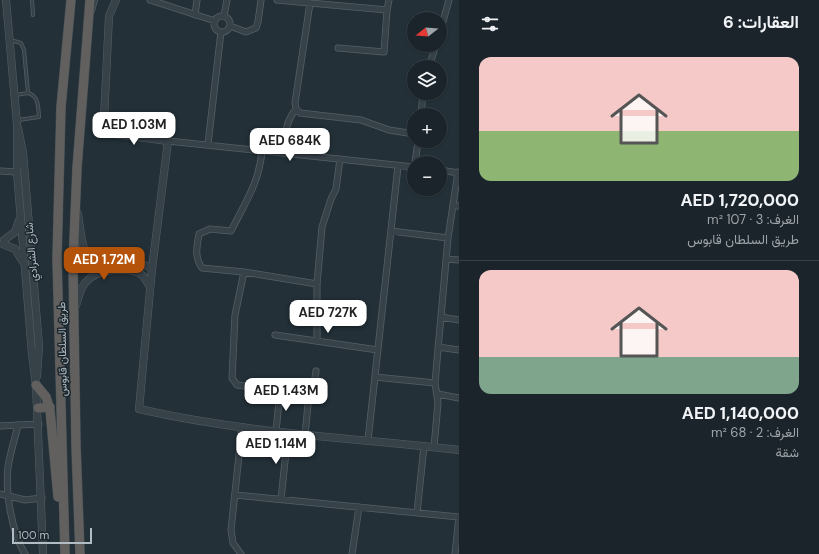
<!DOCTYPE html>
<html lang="ar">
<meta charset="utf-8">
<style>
:root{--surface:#1a242a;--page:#232c32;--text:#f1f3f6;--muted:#9fa4a8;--line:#384147;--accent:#b45309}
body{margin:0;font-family:"DM Sans",Vazirmatn,sans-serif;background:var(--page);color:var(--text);direction:rtl;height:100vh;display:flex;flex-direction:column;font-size:15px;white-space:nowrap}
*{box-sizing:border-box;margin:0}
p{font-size:13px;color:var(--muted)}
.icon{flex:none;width:22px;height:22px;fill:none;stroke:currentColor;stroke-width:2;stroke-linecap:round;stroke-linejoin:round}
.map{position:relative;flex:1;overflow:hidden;direction:ltr}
.side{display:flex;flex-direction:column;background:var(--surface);width:360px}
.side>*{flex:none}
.needle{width:26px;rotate:253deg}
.tools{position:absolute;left:407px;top:12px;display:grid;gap:8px}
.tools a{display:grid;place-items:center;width:40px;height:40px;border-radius:50%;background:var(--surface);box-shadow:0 1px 3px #0004,0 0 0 1px var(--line);font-size:20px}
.scale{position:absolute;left:12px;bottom:10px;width:80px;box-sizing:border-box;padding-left:4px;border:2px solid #b2bcc4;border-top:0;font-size:11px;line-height:14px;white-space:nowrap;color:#b2bcc4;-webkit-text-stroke:3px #1c262d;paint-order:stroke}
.price{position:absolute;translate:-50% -34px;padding:0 9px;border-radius:8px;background:#fff;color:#222;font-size:13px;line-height:26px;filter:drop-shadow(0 1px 2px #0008)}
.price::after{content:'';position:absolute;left:50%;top:24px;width:12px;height:9px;margin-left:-6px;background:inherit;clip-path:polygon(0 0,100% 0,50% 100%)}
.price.current{background:var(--accent);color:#fff}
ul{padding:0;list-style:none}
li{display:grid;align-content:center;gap:8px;height:212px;padding:0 20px}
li+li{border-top:1px solid var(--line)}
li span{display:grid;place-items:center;height:124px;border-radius:12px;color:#555}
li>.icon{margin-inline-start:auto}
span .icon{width:72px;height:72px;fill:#fffc;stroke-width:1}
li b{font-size:17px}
h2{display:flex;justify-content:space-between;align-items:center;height:48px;padding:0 20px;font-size:17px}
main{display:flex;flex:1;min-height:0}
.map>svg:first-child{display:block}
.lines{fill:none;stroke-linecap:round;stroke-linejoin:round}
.service-casing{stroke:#555f66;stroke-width:4}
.minor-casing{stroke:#555f66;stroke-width:7}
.tertiary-casing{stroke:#555f66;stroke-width:8}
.trunk-casing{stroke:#424c53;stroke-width:10}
.service{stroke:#374148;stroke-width:2.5}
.minor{stroke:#374148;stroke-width:5.5}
.tertiary{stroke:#374148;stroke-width:7}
.trunk{stroke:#62605e;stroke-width:9}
.labels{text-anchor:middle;stroke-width:3;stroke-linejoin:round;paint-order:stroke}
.street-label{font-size:11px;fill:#b2bcc4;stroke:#1c262d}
</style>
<main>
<section class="side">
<h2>العقارات: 6<svg class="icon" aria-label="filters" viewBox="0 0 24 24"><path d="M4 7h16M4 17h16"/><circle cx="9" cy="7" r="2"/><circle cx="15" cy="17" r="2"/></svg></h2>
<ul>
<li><span style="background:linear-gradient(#f6c9c9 60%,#8fb573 0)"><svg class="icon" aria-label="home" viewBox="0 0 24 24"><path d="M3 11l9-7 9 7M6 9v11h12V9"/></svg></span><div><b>AED 1,720,000</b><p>الغرف: 3 · 107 m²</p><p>طريق السلطان قابوس</p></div></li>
<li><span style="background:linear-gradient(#f6c9c9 70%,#7fa58c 0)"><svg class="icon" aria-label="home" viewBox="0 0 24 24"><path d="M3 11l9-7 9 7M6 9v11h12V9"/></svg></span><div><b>AED 1,140,000</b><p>الغرف: 2 · 68 m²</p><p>شقة</p></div></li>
</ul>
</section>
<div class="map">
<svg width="459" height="554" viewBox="0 0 459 554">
<rect width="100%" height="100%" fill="#233038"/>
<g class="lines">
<g class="service-casing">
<path id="service" d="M32,0L33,15
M93,11L96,0
M10,40L21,43L24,50L28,93L15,95
M18,120L39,117C38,107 39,96 28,93"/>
</g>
<g class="minor-casing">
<path id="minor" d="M150,0L215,21
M277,0L387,10L384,52L338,48
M310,3L295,103L296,109L300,113L361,120L389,130L414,134
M387,10L389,0
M195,15L197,0
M224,16L227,0
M214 24a8 8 0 1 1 16 0a8 8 0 1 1-16 0Z
M230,26L246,32L256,28L258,22L261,0
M440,32L449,0
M429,67L436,45
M421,115L423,93
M168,141L414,167
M208,144L221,32
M262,150C260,181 245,203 231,231L210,229L199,234C197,246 194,257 202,268L244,272L317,284
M284,153C285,136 285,122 296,109
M415,163L418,141
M440,170L459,173
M0,171L17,172
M453,206H459
M391,231L448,238L435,383L438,403L434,447
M448,238L458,172
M446,259L459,260
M244,272L235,315L232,378L237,385L309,394L313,390L316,371
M441,317L459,320
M275,335L378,350
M317,341V284L322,227L331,199L336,189L340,159
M438,347L459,350
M375,377L435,383
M438,394L459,398
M18,425C15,439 10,453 8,467C5,492 12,533 25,554
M0,426L39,424
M276,432L280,390
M305,435L309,394
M368,440L398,166
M0,494L25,500L42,498
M235,495L459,517
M281,499L288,433
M417,513L424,446
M241,554L233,543L231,530L242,427
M352,554L359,507
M455,554L459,517"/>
</g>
<g class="tertiary-casing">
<path id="tertiary" d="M6,0L17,124V172L32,354L36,385L43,554
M116,0L109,16L104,119L107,129L115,134L168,141L152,269L139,409C244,433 352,438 459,450
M18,128L23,153L39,346L37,376
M78,214C84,255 81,267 128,265C137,264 145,263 152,269
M4,240L15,232L19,220
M3,244L15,249L23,262
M75,308C79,299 79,289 86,282C96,270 124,266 139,273C144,275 147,282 150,287"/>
</g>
<g class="trunk-casing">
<path id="trunk" d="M36,385L46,397L50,410L58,497
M38,408L50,407
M65,554L57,258L61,107L71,0
M80,554L76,446L73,265L77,168L90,0"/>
</g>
<use href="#service" class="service"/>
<use href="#minor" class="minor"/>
<use href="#tertiary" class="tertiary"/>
<use href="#trunk" class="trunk"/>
</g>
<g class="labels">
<g class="street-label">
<text transform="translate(31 252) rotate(-95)" y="4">شارع الشرادي</text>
<text transform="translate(62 349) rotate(-91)" y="4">طريق السلطان قابوس</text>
</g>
</g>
</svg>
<div class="tools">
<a><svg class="needle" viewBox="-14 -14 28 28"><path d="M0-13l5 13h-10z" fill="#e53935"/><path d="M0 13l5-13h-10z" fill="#9fa4a8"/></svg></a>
<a><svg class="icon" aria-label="layers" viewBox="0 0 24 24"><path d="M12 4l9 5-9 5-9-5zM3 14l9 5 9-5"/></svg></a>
<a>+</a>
<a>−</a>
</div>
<div class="scale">100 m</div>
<b class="price" style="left:134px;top:146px">AED 1.03M</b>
<b class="price" style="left:290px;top:162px">AED 684K</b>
<b class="price current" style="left:104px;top:281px">AED 1.72M</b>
<b class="price" style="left:328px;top:334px">AED 727K</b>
<b class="price" style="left:286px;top:412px">AED 1.43M</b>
<b class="price" style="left:276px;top:465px">AED 1.14M</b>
</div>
</main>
